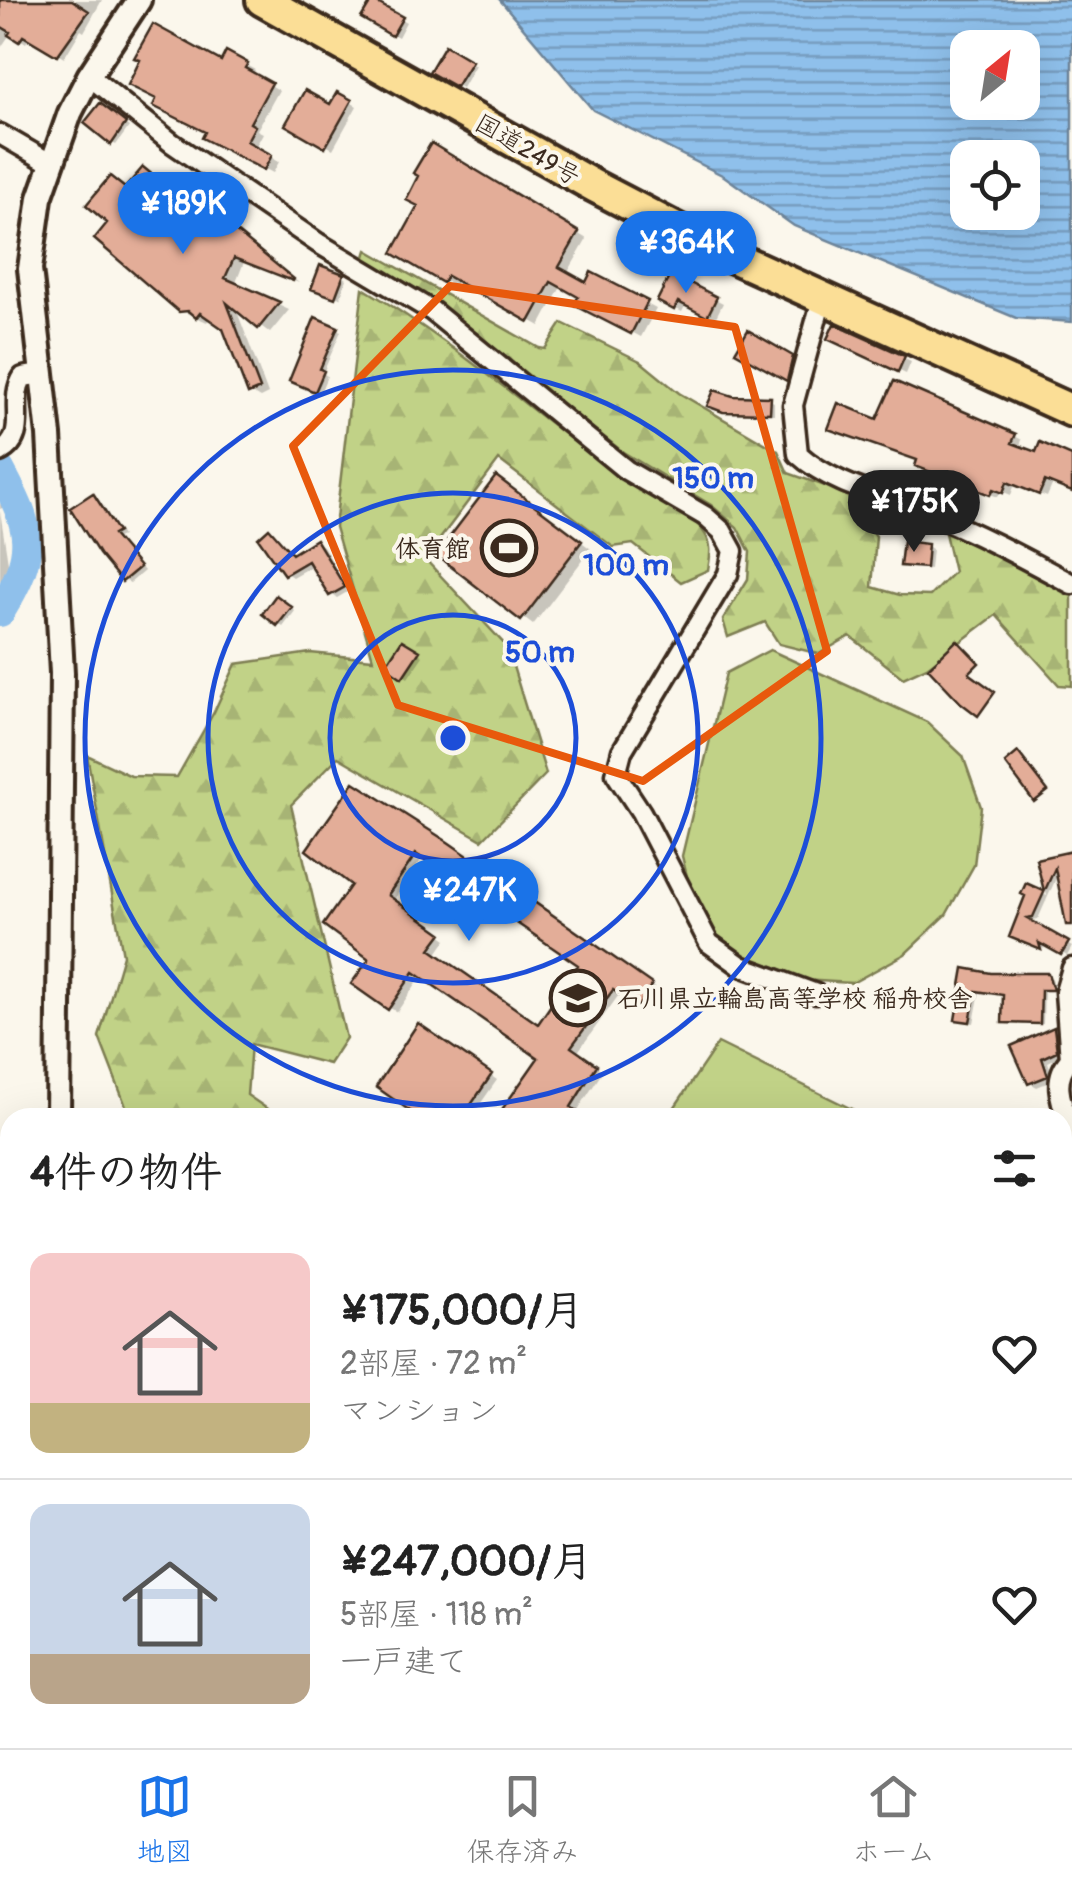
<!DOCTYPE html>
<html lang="ja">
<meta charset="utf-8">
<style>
:root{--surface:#fff;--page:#f6f6f6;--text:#222;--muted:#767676;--line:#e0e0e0;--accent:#1a73e8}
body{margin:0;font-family:Pangolin,"Klee One",sans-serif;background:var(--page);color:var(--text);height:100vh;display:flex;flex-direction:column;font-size:38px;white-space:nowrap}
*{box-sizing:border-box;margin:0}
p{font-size:32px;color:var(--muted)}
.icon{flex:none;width:55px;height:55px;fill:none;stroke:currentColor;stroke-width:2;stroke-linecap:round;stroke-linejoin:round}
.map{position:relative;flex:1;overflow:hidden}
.details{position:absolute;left:0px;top:1108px;width:1072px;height:642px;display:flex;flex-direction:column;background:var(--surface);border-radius:30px 30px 0 0;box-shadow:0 10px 40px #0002}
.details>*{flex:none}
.needle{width:65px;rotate:30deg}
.tools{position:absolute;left:950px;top:30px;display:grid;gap:20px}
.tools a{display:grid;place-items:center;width:90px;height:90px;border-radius:20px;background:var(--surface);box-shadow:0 10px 40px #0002;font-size:50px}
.price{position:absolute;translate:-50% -85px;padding:0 22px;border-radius:35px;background:var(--accent);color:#fff;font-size:32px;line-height:65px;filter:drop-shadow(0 2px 5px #0008)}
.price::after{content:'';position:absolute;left:50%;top:60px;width:30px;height:22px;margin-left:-15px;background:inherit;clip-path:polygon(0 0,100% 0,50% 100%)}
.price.selected{background:#222;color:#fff}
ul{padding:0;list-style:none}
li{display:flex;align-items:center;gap:30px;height:250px;padding:0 30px}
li+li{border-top:2px solid var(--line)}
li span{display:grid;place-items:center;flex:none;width:280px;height:200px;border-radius:20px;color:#555}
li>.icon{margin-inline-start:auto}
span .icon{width:120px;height:120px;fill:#fffc;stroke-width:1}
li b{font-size:42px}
h2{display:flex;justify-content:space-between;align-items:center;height:120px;padding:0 30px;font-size:42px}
.menu{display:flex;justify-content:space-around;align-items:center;height:140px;border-top:2px solid var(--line);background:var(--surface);font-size:28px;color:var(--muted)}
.menu a{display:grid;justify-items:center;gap:5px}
.menu .selected{color:var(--accent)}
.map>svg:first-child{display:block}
.forest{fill:url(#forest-firs);stroke:#7e7e52;stroke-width:2.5}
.garden{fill:#c1d287;stroke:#7e7e52;stroke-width:2.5}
.water{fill:url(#water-rules);stroke:#6d8499;stroke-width:2.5;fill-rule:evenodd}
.shadow{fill:#0003;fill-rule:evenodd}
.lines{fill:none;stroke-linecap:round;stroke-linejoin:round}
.river{stroke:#8fc0eb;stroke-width:30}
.building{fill:#e3ad98;stroke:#3b2a1e;stroke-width:2.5;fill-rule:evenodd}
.minor-casing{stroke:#3b2a1e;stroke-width:25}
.tertiary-casing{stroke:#3b2a1e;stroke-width:30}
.trunk-casing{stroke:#3b2a1e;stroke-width:38}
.minor{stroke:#fbf7ec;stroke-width:18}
.tertiary{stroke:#fbf7ec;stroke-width:22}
.trunk{stroke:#fbde96;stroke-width:30}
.marked{fill:none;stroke:#e8590c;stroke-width:8;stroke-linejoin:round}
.ring{fill:none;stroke:#1d4ed8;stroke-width:5}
.labels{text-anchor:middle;stroke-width:8;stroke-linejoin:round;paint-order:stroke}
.street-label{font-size:25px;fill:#3b2a1e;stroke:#fbf7ec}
.poi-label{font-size:25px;font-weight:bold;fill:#3b2a1e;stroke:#fbf7ec;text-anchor:end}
.centre{fill:#1d4ed8;stroke:#fbf7ec;stroke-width:5}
.ring-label{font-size:30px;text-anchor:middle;font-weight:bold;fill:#1d4ed8;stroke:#fbf7ec;stroke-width:8;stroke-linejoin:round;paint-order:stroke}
</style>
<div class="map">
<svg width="1072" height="1748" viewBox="0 0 1072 1748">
<defs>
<pattern id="forest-firs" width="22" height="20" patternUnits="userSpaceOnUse" patternTransform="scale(2.5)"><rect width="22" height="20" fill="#c1d287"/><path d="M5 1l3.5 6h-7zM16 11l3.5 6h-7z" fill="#a7b474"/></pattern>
<pattern id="water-rules" width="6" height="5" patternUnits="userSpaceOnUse" patternTransform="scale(2.5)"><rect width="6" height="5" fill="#8fc0eb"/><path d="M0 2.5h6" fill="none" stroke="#769cbe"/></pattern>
</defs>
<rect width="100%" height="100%" fill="#fbf7ec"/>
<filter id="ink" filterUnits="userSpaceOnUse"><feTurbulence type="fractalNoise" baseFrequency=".01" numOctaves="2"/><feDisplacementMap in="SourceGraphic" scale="20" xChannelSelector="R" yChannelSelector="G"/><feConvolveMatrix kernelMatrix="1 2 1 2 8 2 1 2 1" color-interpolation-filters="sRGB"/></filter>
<g filter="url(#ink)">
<path class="forest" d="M367,250L539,348L545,349L562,323L640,361L679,393L778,451L788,473L845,493L876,536L872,587L900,595L930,596L954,572L945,533L1014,559L1072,593V686L1059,685L996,615L927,667L903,678L850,636L819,654L779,644L765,622L728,637L723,620L748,579L750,552L737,527L711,505L623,452L430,300L364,260Z
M363,288C457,344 534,414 623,478C648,496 688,506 705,534C713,546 710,556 708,570L681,582L633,544L613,547L499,460L425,559L507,647L546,774L482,840L338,757L291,805L346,1038L329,1064L251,1044L247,1095L279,1117H130L99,1037L123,955L87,755L131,776L177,777L214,712L236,664L310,653L373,659L335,527Z
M1072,1405V1525L1063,1524L1062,1412Z
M1072,1585V1748H946L931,1741L827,1740H1062L1063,1589Z"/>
<path class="garden" d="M770,650L927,722L963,756L981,807L974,865L946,915L905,954L852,983L801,980L737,957L696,913L682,856L726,673Z
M718,1043L868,1117H668Z"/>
<path class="water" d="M500,0H1072V322L1016,318L794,226L724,176L593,110ZM968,48H1022V102H968ZM968,158H1022V212H968Z"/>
<path class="shadow" d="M0,0H102L84,32L81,30L64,58L30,37L26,43L11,33L0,49Z
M373,3L406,22L398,37L365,18Z
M446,48L475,65L462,88L433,71Z
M227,55L255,70L253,75L279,90L257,130L263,133L255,148L279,162L273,173L205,137L222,65Z
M338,95L357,106L333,149L288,124L331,108Z
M105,108L129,127L116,145L112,143Z
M432,146L587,239L567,274L587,286L592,275L656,309L641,337L578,304L581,296L562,285L540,326L458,280L454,286L395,252L421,206Z
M127,190L225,235H240L299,283L244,262L235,285L289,310L270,333L235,306L268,394L260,398L250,392L225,328L210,317L207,322L180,310L111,223Z
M343,276L347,279L340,298L318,290Z
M672,277L723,303L715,319L686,304L682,312L660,300Z
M316,320L341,331L323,373L327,376L320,393L292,380Z
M836,327L911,362L906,374L838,342Z
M749,333L800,362L794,383L739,351Z
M770,400L774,402V414L730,413L715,407Z
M878,422L1015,436L1022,440L1019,448L1037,455L1072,459V491L1053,483L1047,497L1015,484L1011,495L1001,491L998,497L926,469Z
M506,485L591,549L533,625L440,555Z
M0,489L8,505L0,509Z
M93,496L99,500L122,536L117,538L144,571L130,583L124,580Z
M0,511L11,582L0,583Z
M270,531L294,555L316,542L323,546L349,591L337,598L331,594L313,565L292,577L286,573Z
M928,546L932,549L930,569L903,564Z
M281,601L295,611L283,627L265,614Z
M403,643L423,656L408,678L388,666Z
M309,849L456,850L658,990L646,1009L621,992L577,1053L603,1071L576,1113L499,1118L541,1058L422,975L397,1012L390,1008L372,959L354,884ZM424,856L582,965L539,1027L436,955L447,939L393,901Z
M1072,853V913L1058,874L1038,919L1027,921L1072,947L1067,956L1042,942L1044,949L1017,939L1028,896L1027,886L1047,896L1039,861Z
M966,971L1052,978L1055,991H1044L1043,1024L1008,1023L1004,1021L1005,996L980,991L974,1023L962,1021Z
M426,1030L497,1080L471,1117L425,1118Z
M1054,1030L1061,1034L1063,1055L1048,1062L1054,1080L1037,1087L1030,1083Z
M154,1740H185L180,1748H149Z
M237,1740H294L289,1748H244Z"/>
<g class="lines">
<path class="river" d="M0,470C32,530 38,550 0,612
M0,1182L10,1192
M514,1740L540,1748"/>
</g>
<path class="building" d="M0,0H72L89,11L57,56L23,36L19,42L8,35L10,32L0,26Z
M372,0L403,17L392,36L361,18Z
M153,24L221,61L226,51L248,63L245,68L272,83L250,123L255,126L247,141L272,155L264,170L202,138L205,132L153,106L156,99L128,85L140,60L134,58Z
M445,45L472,61L456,87L429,72Z
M305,90L330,104L337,92L352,100L325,148L285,125Z
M100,103L126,123L111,145L84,123Z
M431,143L579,232L559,267L586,282L591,272L648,301L631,334L574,305L578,297L551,282L529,322L447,276L443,283L392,253L418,206L406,200L418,176L413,173Z
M143,167L223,233L229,226L294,279L293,281L234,258L225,278L280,302L258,329L227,303L260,389L248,394L223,329L200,313L196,318L188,311L179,312L94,239L107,223L86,205L110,176L125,188Z
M320,265L344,274L335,298L311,289Z
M671,273L717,297L707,317L678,302L674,310L657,301Z
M315,317L338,327L320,369L324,371L315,392L289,381Z
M834,324L905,356L898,372L827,339Z
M748,330L793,356L787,381L735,352Z
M894,381L1016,434L1012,443L1036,452L1040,442L1072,456V492L1045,481L1039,495L1007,482L1003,493L993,489L990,495L915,466L917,460L828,429L838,403L877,419Z
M714,390L733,396L771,397L770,413L723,412L707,406Z
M496,476L582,541L521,621L436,555Z
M93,493L118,532L113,535L140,567L122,582L99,554L70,508Z
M269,528L292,554L316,539L345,587L329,596L308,561L284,575L258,538Z
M903,541L928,544L926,568L900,566Z
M276,595L292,607L277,626L262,614Z
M402,640L420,651L402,678L385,666Z
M957,640L979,663L969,673L995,692L978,716L961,703L928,668Z
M1018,752L1048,791L1034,802L1005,763Z
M354,782L448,842L652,984L638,1007L613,990L571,1047L597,1065L571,1107L586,1118H496L538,1058L414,972L388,1010L351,984L369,959L323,925L351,885L306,850ZM416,854L578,965L538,1024L430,949L442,933L388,895Z
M1072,851V925H1066L1055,868L1033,917L1027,918L1069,942L1061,955L1039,943L1041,950L1009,937L1025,896L1021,894L1026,883L1044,891L1036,859Z
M964,968L991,973H1048L1053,990H1041L1040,1024L1002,1023L1003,995L976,991L970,1022L955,1020Z
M418,1023L492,1074L462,1118H420L376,1087Z
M1054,1027L1057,1051L1042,1058L1048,1076L1028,1084L1011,1046Z"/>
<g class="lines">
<g class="minor-casing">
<path id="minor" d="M89,76L172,143L318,243L432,311L626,470L705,516L722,531L733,551L728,574L622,751L616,774L641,812L709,943L741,966L816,994
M0,134L50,163
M822,299L793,405L798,454C832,485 882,495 925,512C975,532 1024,558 1072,584
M0,452C31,436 7,401 23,377L41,374
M1072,968L1065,992L1070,1059C1049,1081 1064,1108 1072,1133
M0,1474L10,1471
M219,1740L226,1748"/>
</g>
<g class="tertiary-casing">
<path id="tertiary" d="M58,1118L62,673L49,435L30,269L40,198L70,113L89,76L139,0"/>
</g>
<g class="trunk-casing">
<path id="trunk" d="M262,0L594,186L709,246L1072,411
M0,1632L10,1625"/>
</g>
<use href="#minor" class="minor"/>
<use href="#tertiary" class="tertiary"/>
<use href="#trunk" class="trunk"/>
</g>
</g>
<path class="marked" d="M450,286L735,327L827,651L643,781L398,705L293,446Z"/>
<g class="ring">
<circle cx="453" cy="738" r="123"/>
<circle cx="453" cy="738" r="245"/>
<circle cx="453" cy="738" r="368"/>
</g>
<defs>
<g id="stadium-ring" transform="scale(2.875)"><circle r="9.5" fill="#fbf7ec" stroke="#3b2a1e" stroke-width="1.5"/><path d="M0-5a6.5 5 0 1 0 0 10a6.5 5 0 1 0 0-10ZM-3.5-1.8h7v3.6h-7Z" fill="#3b2a1e"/></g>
<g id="school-ring" transform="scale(2.875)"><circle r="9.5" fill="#fbf7ec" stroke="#3b2a1e" stroke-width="1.5"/><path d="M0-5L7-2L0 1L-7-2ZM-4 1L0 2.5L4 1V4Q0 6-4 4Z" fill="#3b2a1e"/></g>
</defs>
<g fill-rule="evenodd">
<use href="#stadium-ring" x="509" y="548"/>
<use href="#school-ring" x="578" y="998"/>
</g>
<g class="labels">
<g class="street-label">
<text transform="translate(528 149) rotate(30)" y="9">国道249号</text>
</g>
<g class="poi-label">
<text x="470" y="557">体育館</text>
<text x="617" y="1007" text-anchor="start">石川県立輪島高等学校 稲舟校舎</text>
</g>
</g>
<circle cx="453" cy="738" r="15" class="centre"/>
<g class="ring-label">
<text x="713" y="488">150 m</text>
<text x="626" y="575">100 m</text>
<text x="540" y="662">50 m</text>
</g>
</svg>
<div class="tools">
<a><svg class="needle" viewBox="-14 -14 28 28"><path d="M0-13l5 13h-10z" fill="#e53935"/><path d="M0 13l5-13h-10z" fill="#767676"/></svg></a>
<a><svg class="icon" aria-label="locate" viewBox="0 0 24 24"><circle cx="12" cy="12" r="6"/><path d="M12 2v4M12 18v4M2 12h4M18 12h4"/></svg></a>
</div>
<b class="price" style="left:183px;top:257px">¥189K</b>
<b class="price" style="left:686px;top:296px">¥364K</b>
<b class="price selected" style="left:914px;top:555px">¥175K</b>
<b class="price" style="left:469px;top:944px">¥247K</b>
<section class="details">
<h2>4件の物件<svg class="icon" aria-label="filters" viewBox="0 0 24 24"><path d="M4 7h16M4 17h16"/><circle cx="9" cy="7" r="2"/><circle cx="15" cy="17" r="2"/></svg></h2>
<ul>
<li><span style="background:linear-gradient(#f6c9c9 75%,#c2b280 0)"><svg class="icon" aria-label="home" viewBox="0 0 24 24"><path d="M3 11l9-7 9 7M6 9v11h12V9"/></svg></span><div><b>¥175,000/月</b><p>2部屋 · 72 m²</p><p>マンション</p></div><svg class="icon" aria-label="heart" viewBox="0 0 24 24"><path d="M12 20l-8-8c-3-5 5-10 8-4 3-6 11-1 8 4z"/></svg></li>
<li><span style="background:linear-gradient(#c9d6e8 75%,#b9a48a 0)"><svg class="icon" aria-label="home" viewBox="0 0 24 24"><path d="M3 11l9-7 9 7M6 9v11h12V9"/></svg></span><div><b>¥247,000/月</b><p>5部屋 · 118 m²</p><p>一戸建て</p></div><svg class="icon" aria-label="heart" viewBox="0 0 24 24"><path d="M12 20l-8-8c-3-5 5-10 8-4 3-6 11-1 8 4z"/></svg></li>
</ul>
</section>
</div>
<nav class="menu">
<a class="selected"><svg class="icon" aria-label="map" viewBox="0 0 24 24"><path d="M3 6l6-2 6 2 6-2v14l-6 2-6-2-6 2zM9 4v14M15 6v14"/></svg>地図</a>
<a><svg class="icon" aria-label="saved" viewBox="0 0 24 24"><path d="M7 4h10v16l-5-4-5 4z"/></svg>保存済み</a>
<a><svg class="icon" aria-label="home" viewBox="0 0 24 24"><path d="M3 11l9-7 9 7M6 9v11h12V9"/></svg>ホーム</a>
</nav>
